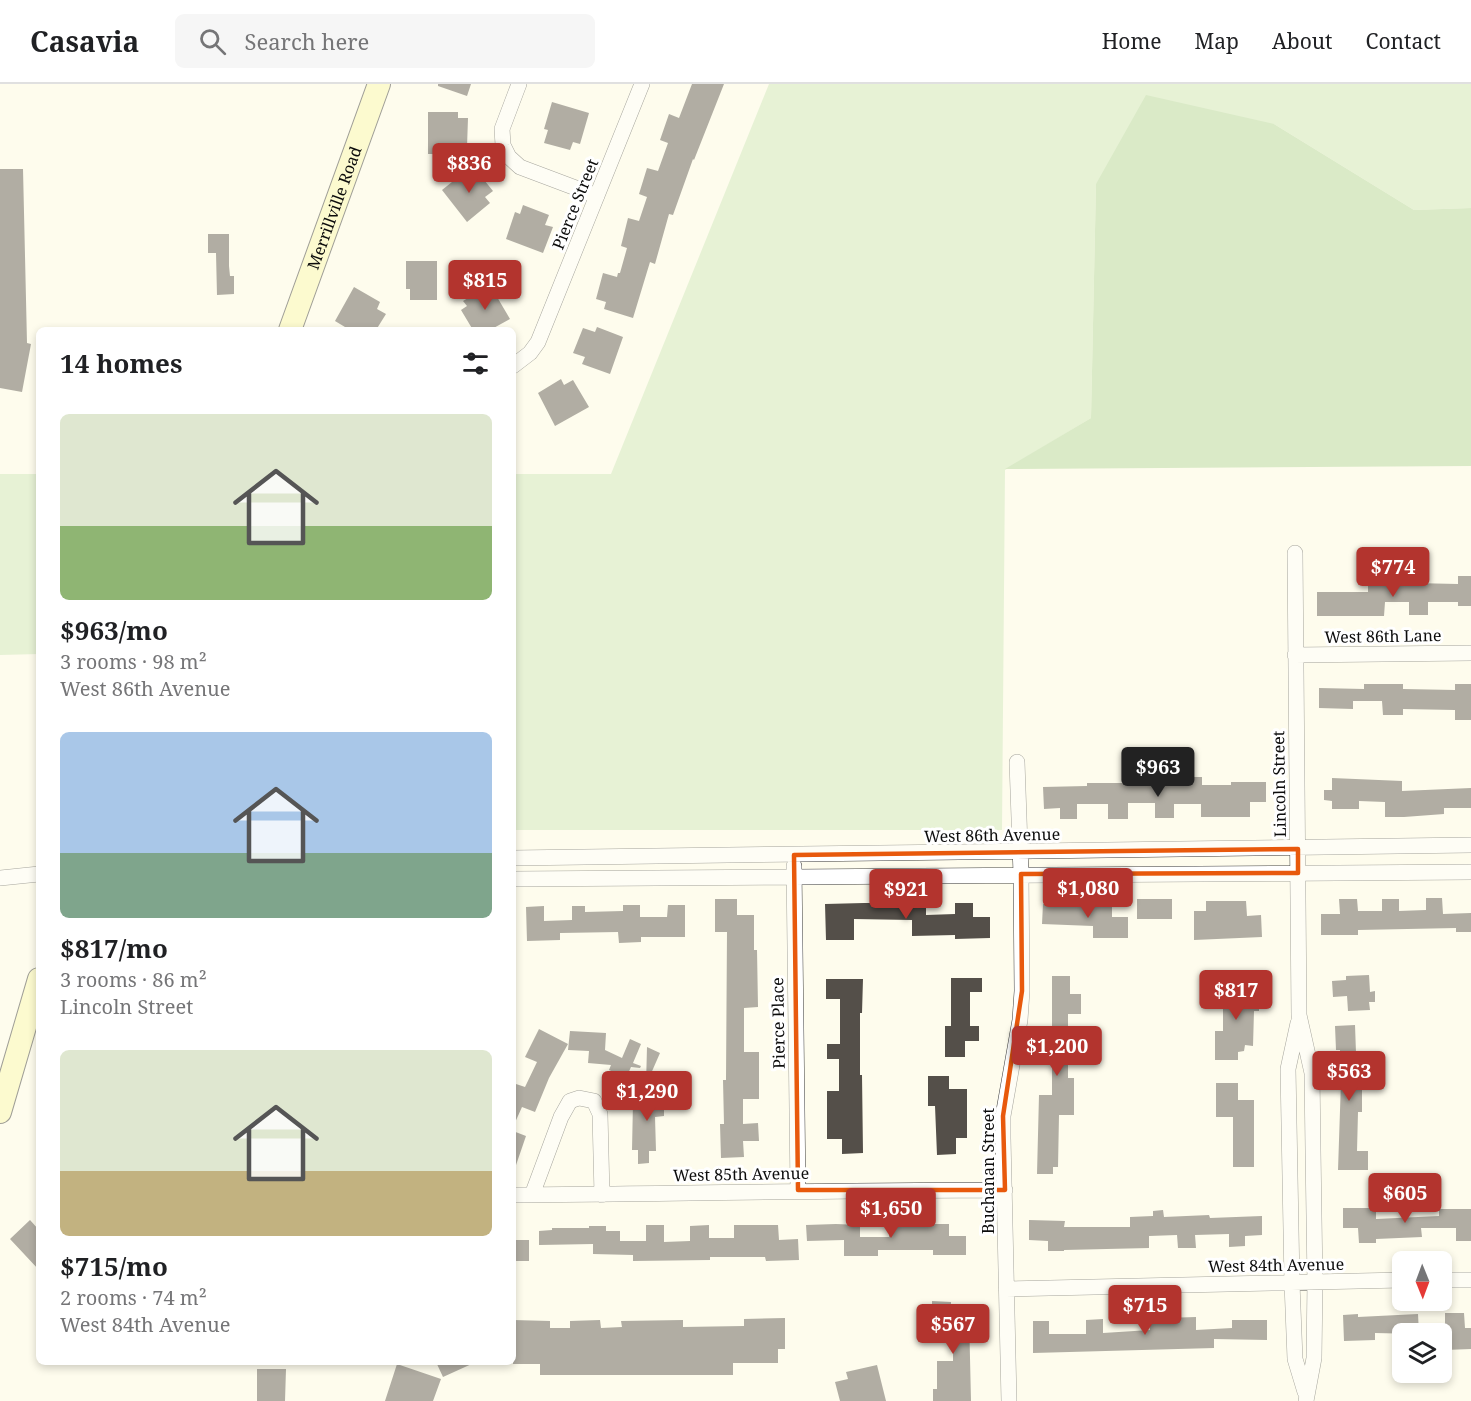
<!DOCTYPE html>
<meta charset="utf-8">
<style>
:root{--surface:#fff;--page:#f6f6f6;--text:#202124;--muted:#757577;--line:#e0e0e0;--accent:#b3342e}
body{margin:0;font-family:"Noto Serif",serif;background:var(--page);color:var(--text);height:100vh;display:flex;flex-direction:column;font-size:22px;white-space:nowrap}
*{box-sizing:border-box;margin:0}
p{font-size:20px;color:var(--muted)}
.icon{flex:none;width:33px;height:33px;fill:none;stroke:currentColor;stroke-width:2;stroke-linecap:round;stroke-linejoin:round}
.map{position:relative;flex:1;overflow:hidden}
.side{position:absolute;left:36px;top:243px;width:480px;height:1038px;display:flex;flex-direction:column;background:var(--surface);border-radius:9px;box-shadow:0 3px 9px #0003}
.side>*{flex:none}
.needle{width:39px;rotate:179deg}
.fabs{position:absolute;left:1392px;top:1167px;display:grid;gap:12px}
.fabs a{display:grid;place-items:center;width:60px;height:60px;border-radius:9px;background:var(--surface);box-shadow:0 3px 9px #0003;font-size:30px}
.price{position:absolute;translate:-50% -51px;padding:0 14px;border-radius:6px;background:var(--accent);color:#fff;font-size:20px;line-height:39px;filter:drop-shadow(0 2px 3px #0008)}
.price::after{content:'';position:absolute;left:50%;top:36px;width:18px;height:14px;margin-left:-9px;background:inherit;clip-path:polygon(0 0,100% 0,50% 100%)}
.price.current{background:#222;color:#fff}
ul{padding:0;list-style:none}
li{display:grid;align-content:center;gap:12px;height:318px;padding:0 24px}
li span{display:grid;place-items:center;height:186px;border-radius:9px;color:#555}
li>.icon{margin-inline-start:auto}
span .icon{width:108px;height:108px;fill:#fffc;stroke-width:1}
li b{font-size:26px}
h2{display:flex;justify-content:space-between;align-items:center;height:72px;padding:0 24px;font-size:26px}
header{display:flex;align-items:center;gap:36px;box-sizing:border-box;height:84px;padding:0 30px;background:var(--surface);border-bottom:2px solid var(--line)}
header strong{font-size:28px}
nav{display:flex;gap:33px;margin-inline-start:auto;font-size:21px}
.search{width:420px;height:54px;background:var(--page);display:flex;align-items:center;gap:15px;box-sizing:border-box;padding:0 21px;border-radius:9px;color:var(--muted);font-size:22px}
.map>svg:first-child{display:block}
.green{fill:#cce6b9}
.forest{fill:#afd599}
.building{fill:#544f49}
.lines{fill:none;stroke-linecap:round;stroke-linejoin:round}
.street-casing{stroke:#3f3f3f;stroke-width:16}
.secondary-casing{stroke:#2e2e2e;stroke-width:24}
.street{stroke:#fff;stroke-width:15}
.secondary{stroke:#faf8ac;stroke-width:22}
.marked{fill:none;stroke:#e8590c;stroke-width:4.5;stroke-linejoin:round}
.labels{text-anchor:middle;stroke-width:6;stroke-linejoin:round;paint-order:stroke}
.street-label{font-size:16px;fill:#0c0c0c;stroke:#fff}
</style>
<header>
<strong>Casavia</strong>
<div class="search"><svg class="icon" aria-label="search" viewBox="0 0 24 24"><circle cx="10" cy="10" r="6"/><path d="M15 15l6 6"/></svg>Search here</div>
<nav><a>Home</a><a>Map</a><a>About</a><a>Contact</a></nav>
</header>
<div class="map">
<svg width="1471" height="1317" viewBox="0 0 1471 1317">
<rect width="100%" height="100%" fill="#fefced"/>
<path class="green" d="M769,0H1471V124L1414,126L1274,40L1096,100L1091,334L1005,386L1002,746H513V390H611Z
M0,390H39V570L0,571Z"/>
<path class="forest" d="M1146,11L1274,40L1414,126L1471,124V382L1005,385L1091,334L1096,100Z"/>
<path class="building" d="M438,0H471L467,12L438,2Z
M692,0H724L694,76L693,75L673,131L669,130L655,180L650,178L633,234L604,225L606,218L596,215L603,189L617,193L618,189H620L627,164L621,162L628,134L639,137L647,113L639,110L647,84L658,87L668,59L660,56L669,30L679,34Z
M552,18L589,29L580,60L573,58L570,66L544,59L548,46L544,45Z
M428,28H458V34H468L467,63H457V70H428Z
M0,85H23L27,259L31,260L22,308L0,304Z
M467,86V93L476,86L493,107L485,113L490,119L467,138L442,106Z
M523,121L549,131L545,141L553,143L543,169L506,155L515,128L520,130Z
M208,150H229V182L230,192H234V210L217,211L216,169H208Z
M406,177H437V216H410V205H406Z
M490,201L510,235L490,246H473L461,226L467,222L463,217Z
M354,203L380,218L377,225L386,230L376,246H350L335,237Z
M597,243L623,253L610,290L582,280L585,273L573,269L583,244L595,248Z
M561,295L564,301L573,296L589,323L555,342L538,309Z
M1458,492H1471V522H1458V518H1428V531H1409V518H1385L1384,532H1317V508H1368V498L1458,500Z
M1364,600H1403V605L1455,606V600H1471V636H1455V626L1403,625V631H1383L1382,617H1353V625L1319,624V604L1364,605Z
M1185,693H1202V701H1231V698H1266V718H1250V733H1201V720H1174V734H1155V719H1128V735H1108V720H1077V735H1060V724L1044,725L1043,703L1087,702V699H1185Z
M1332,694L1402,697V707L1471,704V724H1444V730L1404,733H1385V718L1359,717V725H1332V717L1324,716V706H1332Z
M1426,814H1442L1443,830L1471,829V848H1456V844L1358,846V851H1321V830H1340L1339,815H1357L1358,827H1382V815H1399V827L1426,826Z
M715,815H737V831H754V866H757L758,923L744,924V968H759V1015H743V1040L758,1039L759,1057H743L744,1073L721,1074L720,1040H724L723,996H726L727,848H715Z
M1137,815H1172V835H1137Z
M1206,817H1246L1247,832L1261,831L1262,853L1194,856V827H1206Z
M1093,818H1112V833H1128V854H1093V842L1042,840L1043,820L1093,822Z
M864,819H926V831L955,830V819H973V833H990V854L955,855V851L912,852V836L854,835V856H826L825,820Z
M623,821H640V833H667L668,821H685V853H641V858L619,859L618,848L560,849V856L527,857L526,823L544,822V837L572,836V822H585V828L623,827Z
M1369,891L1370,908L1375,907V918H1369L1370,926L1348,927L1347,912L1333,913L1332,897L1346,896V892Z
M1052,892H1070V910H1081V930H1068V994H1074V1031H1059L1058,1083H1053V1090H1037L1039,1011H1052Z
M951,894H982V908H970V942H979V957H965V973H945V942H951Z
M826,895H863L862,929H860V991H862L863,1069L842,1070V1055H827V1007H839V975H827V960H840V915H826Z
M1223,895H1244V910H1259V927H1254L1253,962L1245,961L1244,967L1238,968V976H1215V947H1223Z
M1355,941L1357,997H1362V1028H1358L1357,1067H1368V1086H1338L1341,997L1340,966H1336L1335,942Z
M539,945L568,960L549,994L535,1028L522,1023L513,1043V999L525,1003L537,978L525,973Z
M570,947L606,949L605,966L622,974L630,955L641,960L633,979L641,982L640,984L631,983L626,994L609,986L611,981L588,979L589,967L568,966Z
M647,963L660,969L646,1001Z
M928,992H949V1005H967V1054H956V1070L937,1071L935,1022H928Z
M1216,999H1238V1016H1254V1083H1233V1033H1216Z
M646,1002H664V1032L655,1033L656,1067H649V1079L638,1080V1066H632L633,1018H646Z
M513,1047L526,1052L515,1084H513Z
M1343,1124H1376V1135L1439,1132V1125H1471V1157H1456V1144H1421L1422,1153L1376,1155V1159H1359L1358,1144H1343Z
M1163,1126L1164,1133L1209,1131L1210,1134L1262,1132V1151L1245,1152V1162L1229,1163V1150L1195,1151L1196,1164H1178L1177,1151L1149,1152V1164L1064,1166V1167H1048V1157L1029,1156V1136L1065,1137L1064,1143H1130V1133L1153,1132V1127Z
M30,1136L39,1146V1186L10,1155Z
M836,1140L860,1141V1153H889V1140H949V1152H966V1171H933V1166H878V1172H844V1156L807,1157L806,1141Z
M646,1141H664V1158L690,1157V1142L709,1141V1154H734V1141H778L779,1156L798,1155L799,1176L766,1177L765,1173H710V1176L633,1177V1171L593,1170V1160L539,1161V1147L552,1146V1144H589V1142H606V1147H620V1157H646Z
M513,1156H529V1177H513Z
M932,1217L951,1218V1231H969L971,1317H933V1305H937V1277H953V1248H932Z
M1445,1229H1464L1465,1244H1471V1265L1445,1266Z
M1358,1230V1233L1418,1230L1419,1250L1375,1249V1256L1344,1257L1343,1231Z
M1165,1233V1234L1196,1233V1246L1232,1244V1236H1267V1256L1214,1255V1264L1033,1269V1237H1049V1250H1086V1236L1103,1235V1249L1150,1246L1149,1234Z
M785,1234V1265H778V1279H733V1291H540V1280H513V1236L550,1237V1244H570V1237L600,1236L601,1244L622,1243L621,1237L683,1236V1243L744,1242V1235Z
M436,1278H476L443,1293Z
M397,1280L441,1295L433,1317H385Z
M877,1281L886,1317H840L835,1298L848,1295L846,1288Z
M257,1285H286L285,1317H257Z"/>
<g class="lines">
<g class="street-casing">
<path id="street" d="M519,0L502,45L503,61L509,73L520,83L597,112
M513,282L530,269L538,258L642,0
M1295,469L1299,931L1312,989L1313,1066L1315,1198L1314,1274L1306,1317
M1295,571L1471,569
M513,774L1471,761
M794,782L798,1106
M0,794L39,790
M513,795L1471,788
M1298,939L1288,985L1292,1199L1295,1275L1305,1308
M513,1111C677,1110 841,1106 1005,1106
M532,1111L561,1033L570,1017L579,1014L594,1017L600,1030L602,1111
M1442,1196H1471
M1006,1205L1402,1196
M1009,1317L1003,1054V1032L1020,936L1022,907L1021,790L1017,678"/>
</g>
<g class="secondary-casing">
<g id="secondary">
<path id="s1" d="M290,246L379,0"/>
<path d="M0,1028L39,895"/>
</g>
</g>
<use href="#street" class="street"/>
<use href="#secondary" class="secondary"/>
</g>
<path d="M0 0H1471V1317H0ZM1298,765V789L1021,790L1022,907L1003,1032L1005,1106H798L794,771Z" fill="#fefced" fill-opacity=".55" fill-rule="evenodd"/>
<path class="marked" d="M1298,765V789L1021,790L1022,907L1003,1032L1005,1106H798L794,771Z"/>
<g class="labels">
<g class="street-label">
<text transform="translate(575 120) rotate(-68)" y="6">Pierce Street</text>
<text dy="6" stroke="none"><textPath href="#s1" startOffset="130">Merrillville Road</textPath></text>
<text transform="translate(1383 552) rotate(-1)" y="6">West 86th Lane</text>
<text transform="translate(1279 700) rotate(-91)" y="6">Lincoln Street</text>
<text transform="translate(992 751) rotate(-1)" y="6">West 86th Avenue</text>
<text transform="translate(778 939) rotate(-91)" y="6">Pierce Place</text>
<text transform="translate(988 1087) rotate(-90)" y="6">Buchanan Street</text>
<text transform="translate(741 1090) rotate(-1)" y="6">West 85th Avenue</text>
<text transform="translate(1276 1181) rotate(-1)" y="6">West 84th Avenue</text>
</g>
</g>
</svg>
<div class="fabs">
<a><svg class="needle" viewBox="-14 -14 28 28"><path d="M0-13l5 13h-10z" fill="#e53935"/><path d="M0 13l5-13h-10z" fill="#757577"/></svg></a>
<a><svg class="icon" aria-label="layers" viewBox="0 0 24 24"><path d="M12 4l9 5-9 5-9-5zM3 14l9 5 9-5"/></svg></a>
</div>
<b class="price" style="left:469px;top:110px">$836</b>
<b class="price" style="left:485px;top:227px">$815</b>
<b class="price" style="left:1393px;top:514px">$774</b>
<b class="price current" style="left:1158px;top:714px">$963</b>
<b class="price" style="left:1088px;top:835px">$1,080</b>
<b class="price" style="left:906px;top:836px">$921</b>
<b class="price" style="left:1236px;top:937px">$817</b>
<b class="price" style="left:1057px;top:993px">$1,200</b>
<b class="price" style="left:1349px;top:1018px">$563</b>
<b class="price" style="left:647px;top:1038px">$1,290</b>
<b class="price" style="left:1405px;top:1140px">$605</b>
<b class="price" style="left:891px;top:1155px">$1,650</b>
<b class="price" style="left:1145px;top:1252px">$715</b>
<b class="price" style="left:953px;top:1271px">$567</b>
<section class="side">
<h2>14 homes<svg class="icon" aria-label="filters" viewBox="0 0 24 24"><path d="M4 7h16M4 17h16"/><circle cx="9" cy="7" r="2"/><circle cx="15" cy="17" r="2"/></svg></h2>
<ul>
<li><span style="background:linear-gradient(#dfe7d0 60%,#8fb573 0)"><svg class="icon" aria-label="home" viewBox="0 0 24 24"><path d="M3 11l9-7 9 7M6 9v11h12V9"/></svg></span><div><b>$963/mo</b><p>3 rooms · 98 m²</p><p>West 86th Avenue</p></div></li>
<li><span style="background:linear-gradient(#a9c7e8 65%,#7fa58c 0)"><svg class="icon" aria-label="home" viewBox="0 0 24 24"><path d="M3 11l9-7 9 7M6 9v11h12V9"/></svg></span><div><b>$817/mo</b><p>3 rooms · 86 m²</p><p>Lincoln Street</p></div></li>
<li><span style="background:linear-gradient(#dfe7d0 65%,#c2b280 0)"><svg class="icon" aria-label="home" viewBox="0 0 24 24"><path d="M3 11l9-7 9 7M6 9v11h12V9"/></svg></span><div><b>$715/mo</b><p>2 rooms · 74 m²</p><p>West 84th Avenue</p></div></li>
</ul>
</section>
</div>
